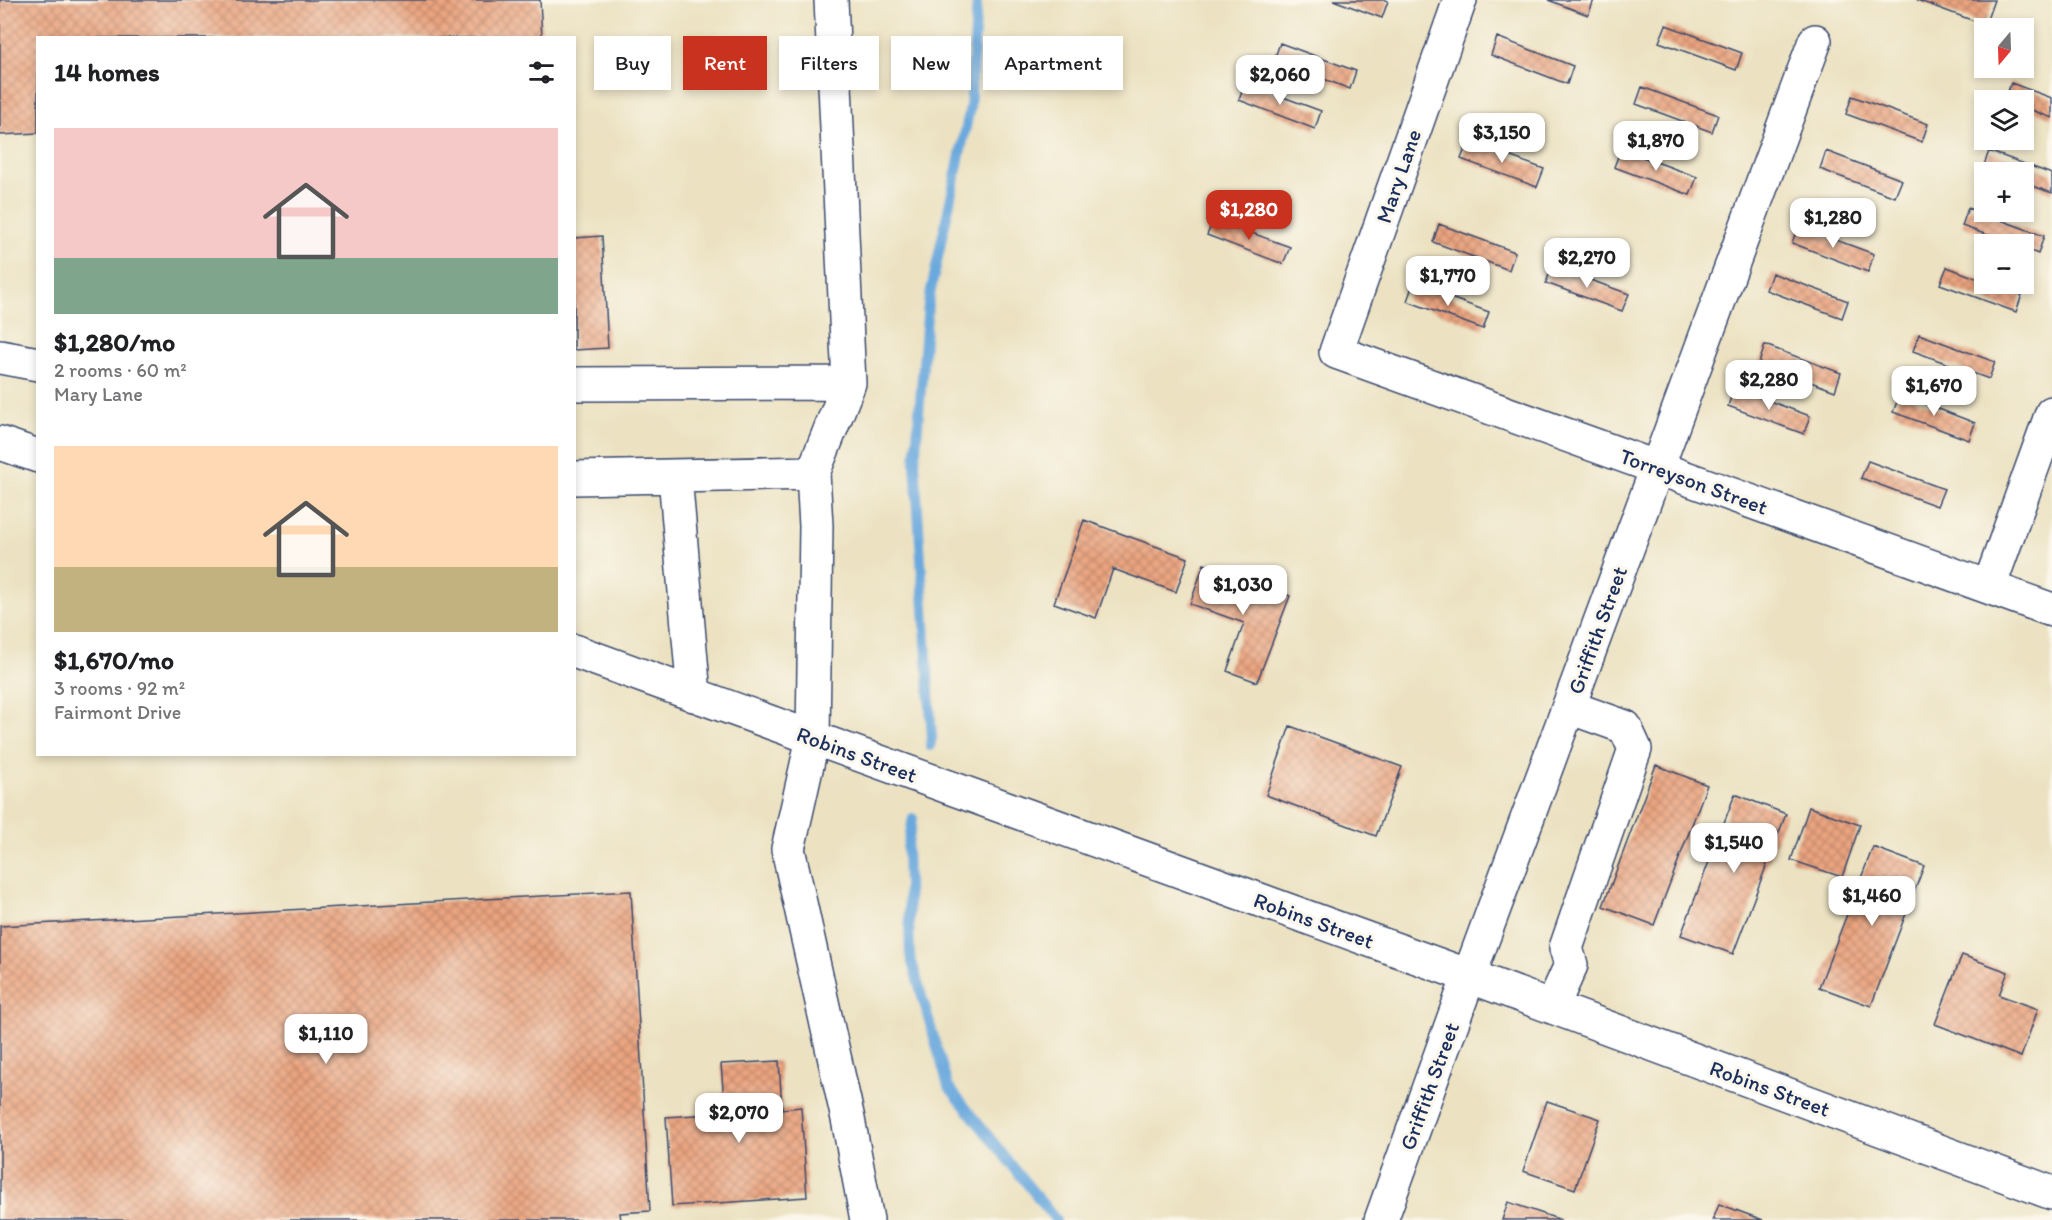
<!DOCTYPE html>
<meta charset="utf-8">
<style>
:root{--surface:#fff;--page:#f2f2f2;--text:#202124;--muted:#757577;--accent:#c8321e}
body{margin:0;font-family:Itim,sans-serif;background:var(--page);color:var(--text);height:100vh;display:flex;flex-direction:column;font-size:22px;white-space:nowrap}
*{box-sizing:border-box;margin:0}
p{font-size:20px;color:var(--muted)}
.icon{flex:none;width:33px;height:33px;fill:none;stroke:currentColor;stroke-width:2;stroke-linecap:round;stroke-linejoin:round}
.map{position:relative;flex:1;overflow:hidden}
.drawer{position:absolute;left:36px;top:36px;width:540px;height:720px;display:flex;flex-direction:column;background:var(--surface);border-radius:0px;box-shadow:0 3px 9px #0003}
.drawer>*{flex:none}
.hud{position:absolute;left:594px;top:36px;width:570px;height:54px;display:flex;gap:12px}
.needle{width:39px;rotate:199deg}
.tools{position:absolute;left:1974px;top:18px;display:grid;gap:12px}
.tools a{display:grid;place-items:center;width:60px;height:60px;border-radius:0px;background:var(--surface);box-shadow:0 3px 9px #0003;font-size:30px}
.price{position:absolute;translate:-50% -51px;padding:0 14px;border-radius:12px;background:#fff;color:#222;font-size:20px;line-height:39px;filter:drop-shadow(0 2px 3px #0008)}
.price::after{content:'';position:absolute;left:50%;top:36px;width:18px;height:14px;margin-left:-9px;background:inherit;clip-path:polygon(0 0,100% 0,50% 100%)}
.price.on{background:var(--accent);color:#fff}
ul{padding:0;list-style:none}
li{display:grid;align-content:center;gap:12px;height:318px;padding:0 18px}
li span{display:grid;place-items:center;height:186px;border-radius:0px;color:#555}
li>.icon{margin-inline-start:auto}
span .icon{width:108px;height:108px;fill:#fffc;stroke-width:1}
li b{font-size:26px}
h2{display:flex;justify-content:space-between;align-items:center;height:72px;padding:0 18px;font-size:26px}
.chip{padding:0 21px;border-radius:0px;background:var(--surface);box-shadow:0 3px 9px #0003;font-size:21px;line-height:54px}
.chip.on{background:var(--accent);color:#fff}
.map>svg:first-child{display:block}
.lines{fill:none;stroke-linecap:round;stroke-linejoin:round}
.stream{stroke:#6ba9dd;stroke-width:10}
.building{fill:url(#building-cross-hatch)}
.minor-casing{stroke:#3a4a6d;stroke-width:36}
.minor{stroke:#fff;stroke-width:33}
.labels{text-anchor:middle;stroke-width:6;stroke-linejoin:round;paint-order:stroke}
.street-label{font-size:22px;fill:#1b2f5e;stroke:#fbf7ec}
</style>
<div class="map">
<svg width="2052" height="1220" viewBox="0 0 2052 1220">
<defs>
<pattern id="building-cross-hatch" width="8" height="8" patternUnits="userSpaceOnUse" patternTransform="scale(1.5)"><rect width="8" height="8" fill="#eba47f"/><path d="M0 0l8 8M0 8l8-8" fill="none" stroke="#be866b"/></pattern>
</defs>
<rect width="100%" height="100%" fill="#fbf7ec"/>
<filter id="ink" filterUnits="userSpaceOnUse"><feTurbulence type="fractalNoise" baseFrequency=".0167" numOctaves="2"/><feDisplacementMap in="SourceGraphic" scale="12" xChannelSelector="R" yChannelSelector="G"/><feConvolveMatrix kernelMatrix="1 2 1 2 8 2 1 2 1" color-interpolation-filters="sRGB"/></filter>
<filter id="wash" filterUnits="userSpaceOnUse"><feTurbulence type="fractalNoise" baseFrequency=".008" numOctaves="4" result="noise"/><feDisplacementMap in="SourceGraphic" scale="24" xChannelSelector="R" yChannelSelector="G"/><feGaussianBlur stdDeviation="1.35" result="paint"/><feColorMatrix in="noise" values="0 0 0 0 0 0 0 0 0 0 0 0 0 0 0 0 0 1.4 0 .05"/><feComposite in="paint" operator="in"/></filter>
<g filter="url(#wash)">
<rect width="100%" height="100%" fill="#ece2c2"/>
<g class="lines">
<path class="stream" d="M930,746L932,738L915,462L928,304L970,108L977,0
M913,818L907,848L910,955L948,1086L1056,1220"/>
</g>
<g id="blocks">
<path class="building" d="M0,0H540L542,38H38V133L0,135Z
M1333,0H1385L1388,1L1382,18Z
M1548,0H1594L1588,15Z
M1917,0H1994L1985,25Z
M1666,25L1742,53L1736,70L1659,42Z
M1497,37L1573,66L1567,84L1491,55Z
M1280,43L1356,71L1350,89L1274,60Z
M1245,83L1321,111L1315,129L1239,100Z
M2011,83L2052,98V118L2024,107V100H2005Z
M1642,87L1718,115L1712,132L1636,104Z
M1852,96L1928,124L1922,142L1846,114Z
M1468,141L1544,169L1537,187L1461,159Z
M1621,149L1697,177L1690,195L1614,167Z
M1826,151L1902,180L1895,197L1820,169Z
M1989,151L2052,174V193L2024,183V172H1995L1983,168Z
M1968,208L2044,236L2038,254L2024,248V244H2013L1962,226Z
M1214,219L1290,247L1283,264L1207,235Z
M1439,224L1515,252L1509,270L1433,242Z
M1798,226L1874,254L1868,272L1792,243Z
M602,236L608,348L574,350V238Z
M1552,266L1629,294L1622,311L1546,283Z
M1947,267L1984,281V284H1992L2022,295L2016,312L1940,284Z
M1772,273L1848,301L1842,318L1766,290Z
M1413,284L1489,312L1483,329L1407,301Z
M1919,334L1995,362L1989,379L1913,351Z
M1765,345L1841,373L1835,391L1759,363Z
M1734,388L1810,416L1804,434L1728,406Z
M1900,394L1975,423L1969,440L1893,412Z
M1868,461L1944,489L1937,506L1861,478Z
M1084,520L1188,558L1176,592L1113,569L1096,618L1054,603Z
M1204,564L1290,596L1257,682L1227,671L1244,623L1190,604Z
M1290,726L1402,767L1376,836L1266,795Z
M1656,765L1707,785L1654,925L1603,906Z
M1735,794L1786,814L1733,954L1681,935Z
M1809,807L1860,825L1842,877L1791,860Z
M1873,847L1924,866L1871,1006L1819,987Z
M631,891L650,1211L620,1213L621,1220H0V926Z
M1962,955L2008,972L1999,995L2038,1009L2021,1057L1935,1024Z
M779,1061L782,1109L801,1107L807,1197L672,1206L666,1117L725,1113L721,1064Z
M1547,1101L1600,1119L1575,1189L1523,1171Z
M1508,1202L1561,1220H1502Z
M1719,1204L1763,1220H1713Z"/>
</g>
</g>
<g filter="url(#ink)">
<use href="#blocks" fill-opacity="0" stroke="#3a4a6d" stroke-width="1.5"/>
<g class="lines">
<g class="minor-casing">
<path id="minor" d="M831,0L849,383L813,473L816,526L813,738L788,849L848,1119L867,1220
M1460,0L1336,352L2052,610
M0,357L38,364
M574,384L849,383
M0,443L38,456
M675,476L694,695
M574,478L813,473
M1989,587L2052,413
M574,651L1469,976L2052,1193
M1552,1007L1571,965L1566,948L1635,749L1625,727L1569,707
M1381,1220L1469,976L1815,41"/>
</g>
<use href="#minor" class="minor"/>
</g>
</g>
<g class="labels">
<g class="street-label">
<text transform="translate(1398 176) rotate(-71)" y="8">Mary Lane</text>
<text transform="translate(1694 481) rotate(20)" y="8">Torreyson Street</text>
<text transform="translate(1597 630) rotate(-70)" y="8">Griffith Street</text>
<text transform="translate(857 754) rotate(20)" y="8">Robins Street</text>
<text transform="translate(1314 920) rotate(20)" y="8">Robins Street</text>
<text transform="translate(1429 1086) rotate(-70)" y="8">Griffith Street</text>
<text transform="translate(1770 1088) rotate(20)" y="8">Robins Street</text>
</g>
</g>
</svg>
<div class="tools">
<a><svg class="needle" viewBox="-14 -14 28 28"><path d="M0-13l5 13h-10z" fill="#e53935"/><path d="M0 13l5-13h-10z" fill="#757577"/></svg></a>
<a><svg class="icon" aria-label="layers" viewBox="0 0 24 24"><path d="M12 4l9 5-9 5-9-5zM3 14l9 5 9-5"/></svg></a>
<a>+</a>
<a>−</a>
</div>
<b class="price" style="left:1280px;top:106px">$2,060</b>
<b class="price" style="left:1502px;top:164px">$3,150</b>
<b class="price" style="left:1656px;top:172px">$1,870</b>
<b class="price on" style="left:1249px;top:241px">$1,280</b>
<b class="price" style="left:1833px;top:249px">$1,280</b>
<b class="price" style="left:1587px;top:289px">$2,270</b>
<b class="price" style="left:1448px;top:307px">$1,770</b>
<b class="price" style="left:1769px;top:411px">$2,280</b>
<b class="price" style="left:1934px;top:417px">$1,670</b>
<b class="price" style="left:1243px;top:616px">$1,030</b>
<b class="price" style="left:1734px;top:874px">$1,540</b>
<b class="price" style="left:1872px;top:927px">$1,460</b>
<b class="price" style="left:326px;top:1065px">$1,110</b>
<b class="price" style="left:739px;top:1144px">$2,070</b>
<div class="hud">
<a class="chip">Buy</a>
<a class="chip on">Rent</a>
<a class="chip">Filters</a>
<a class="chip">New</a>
<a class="chip">Apartment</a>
</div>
<section class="drawer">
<h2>14 homes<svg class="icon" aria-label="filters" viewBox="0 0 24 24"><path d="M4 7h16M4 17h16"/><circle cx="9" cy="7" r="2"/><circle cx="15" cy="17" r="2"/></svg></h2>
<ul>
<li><span style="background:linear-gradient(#f6c9c9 70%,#7fa58c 0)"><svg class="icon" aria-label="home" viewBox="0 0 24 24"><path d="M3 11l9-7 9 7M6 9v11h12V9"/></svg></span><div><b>$1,280/mo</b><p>2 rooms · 60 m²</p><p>Mary Lane</p></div></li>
<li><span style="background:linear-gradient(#ffd9b3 65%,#c2b280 0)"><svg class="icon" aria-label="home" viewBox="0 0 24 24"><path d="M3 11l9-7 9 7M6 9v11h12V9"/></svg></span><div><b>$1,670/mo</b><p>3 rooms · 92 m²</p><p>Fairmont Drive</p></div></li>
</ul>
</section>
</div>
